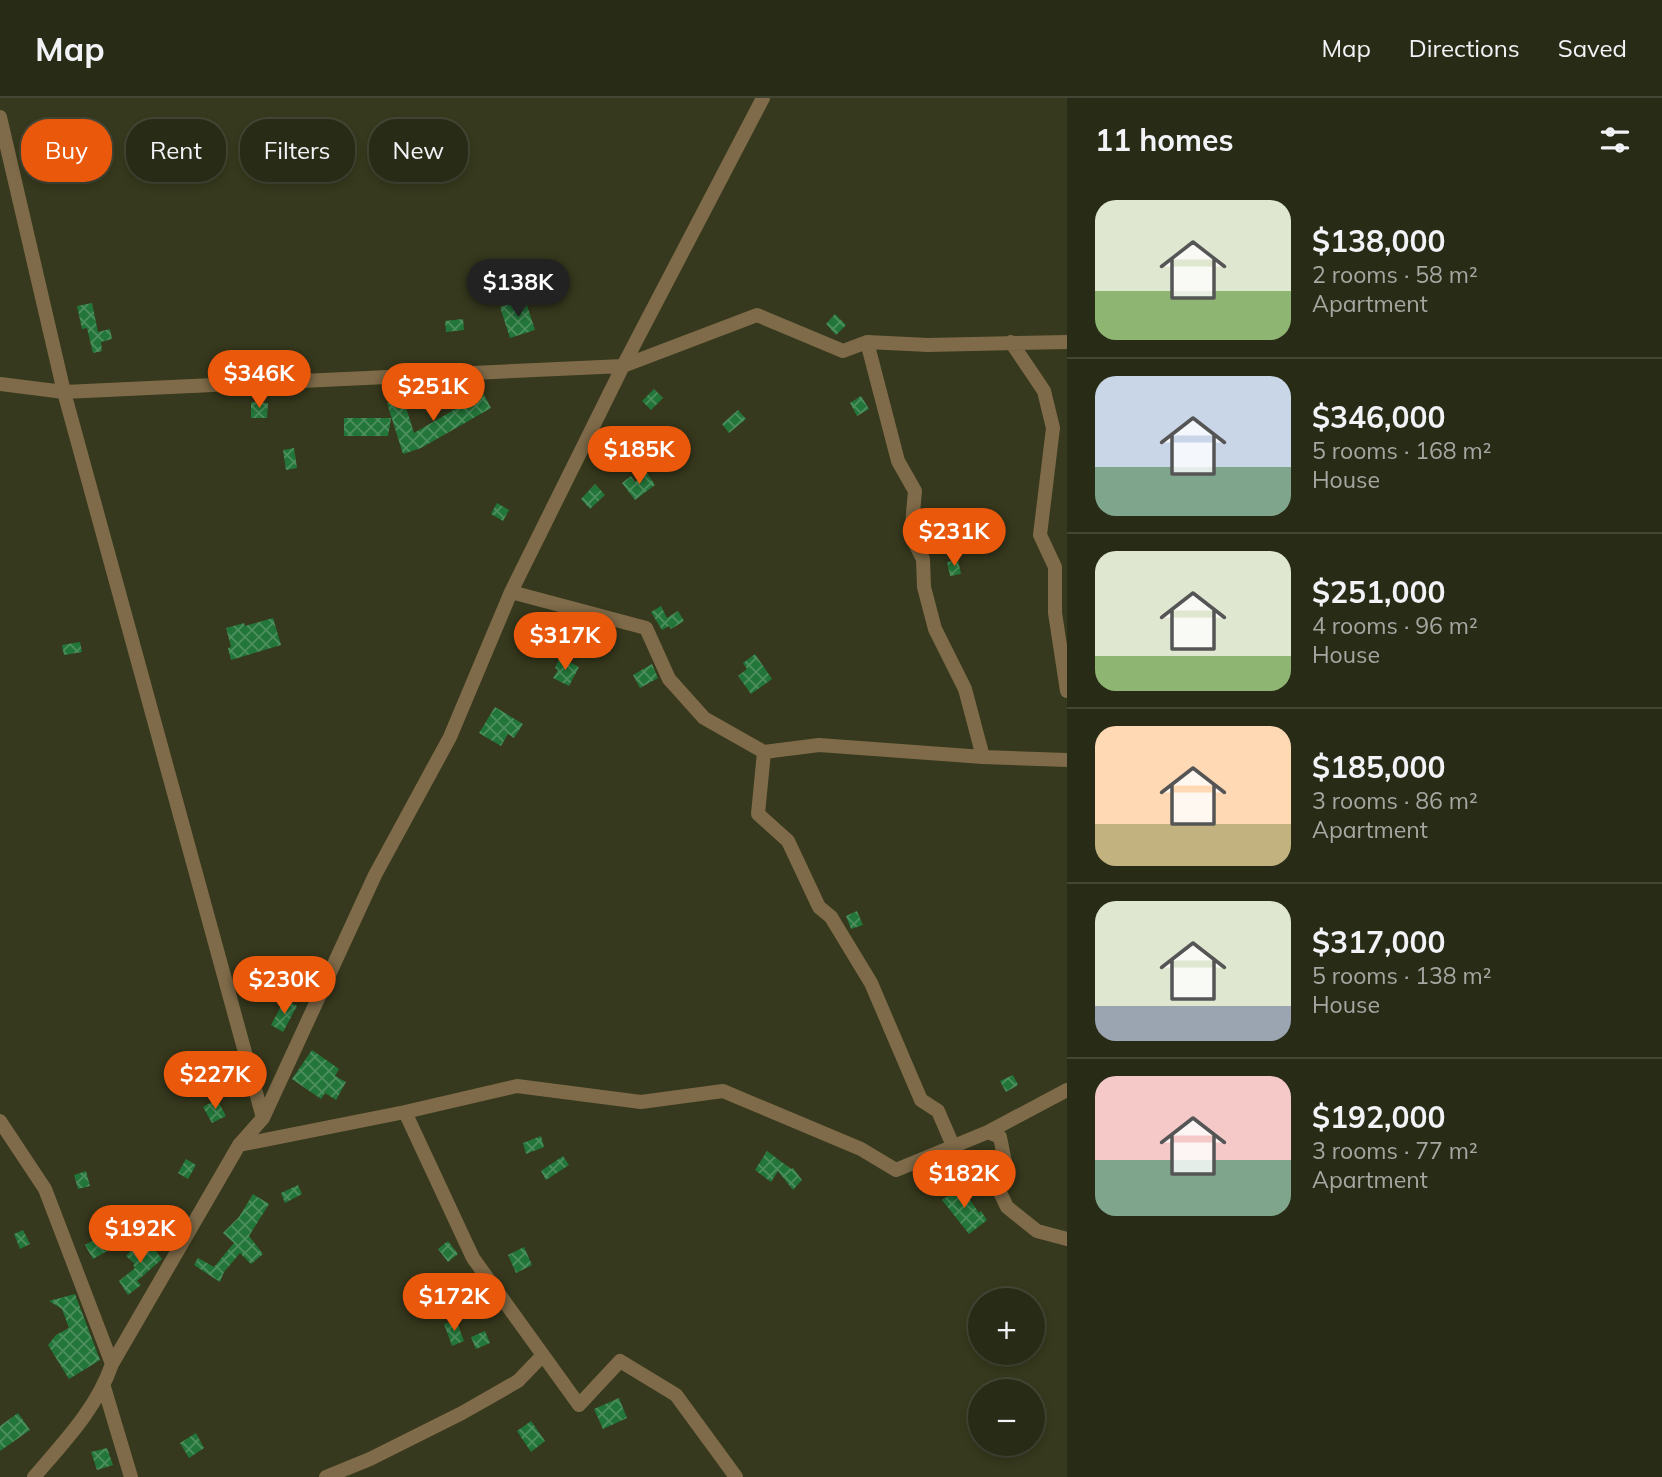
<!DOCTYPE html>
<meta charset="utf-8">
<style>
:root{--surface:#282b16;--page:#30331f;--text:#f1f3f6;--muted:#a5a7a1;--line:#444735;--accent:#ea580c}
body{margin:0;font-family:Mulish,sans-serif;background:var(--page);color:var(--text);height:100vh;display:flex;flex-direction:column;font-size:26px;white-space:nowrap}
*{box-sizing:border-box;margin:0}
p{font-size:23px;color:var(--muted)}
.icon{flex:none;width:38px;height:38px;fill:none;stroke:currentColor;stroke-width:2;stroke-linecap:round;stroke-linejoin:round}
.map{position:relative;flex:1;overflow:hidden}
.side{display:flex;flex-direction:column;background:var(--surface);width:595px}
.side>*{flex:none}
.banner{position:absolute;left:21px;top:21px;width:665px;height:63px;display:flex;gap:14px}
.tools{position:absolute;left:968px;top:1190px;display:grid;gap:14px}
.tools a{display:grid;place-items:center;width:77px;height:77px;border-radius:50%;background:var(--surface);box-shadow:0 4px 10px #0003,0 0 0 2px var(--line);font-size:35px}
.price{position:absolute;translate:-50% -60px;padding:0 16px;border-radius:24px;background:var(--accent);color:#fff;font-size:23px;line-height:46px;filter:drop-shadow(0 2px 4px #0008)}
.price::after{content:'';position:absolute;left:50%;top:42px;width:21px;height:16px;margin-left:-10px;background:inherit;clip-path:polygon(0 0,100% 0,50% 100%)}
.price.current{background:#222;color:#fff}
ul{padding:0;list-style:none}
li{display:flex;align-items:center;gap:21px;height:175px;padding:0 28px}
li+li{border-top:2px solid var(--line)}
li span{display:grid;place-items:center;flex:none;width:196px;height:140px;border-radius:21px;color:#555}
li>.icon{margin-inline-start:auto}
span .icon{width:84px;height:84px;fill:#fffc;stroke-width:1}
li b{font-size:30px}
h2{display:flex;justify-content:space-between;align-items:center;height:84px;padding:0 28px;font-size:30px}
.chip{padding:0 24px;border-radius:28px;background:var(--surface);box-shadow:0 4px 10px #0003,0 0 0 2px var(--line);font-size:24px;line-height:63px}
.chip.current{background:var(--accent);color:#fff}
header{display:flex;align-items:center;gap:42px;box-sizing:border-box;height:98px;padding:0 35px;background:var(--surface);border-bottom:2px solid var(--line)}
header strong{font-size:33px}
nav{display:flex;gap:38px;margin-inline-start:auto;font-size:24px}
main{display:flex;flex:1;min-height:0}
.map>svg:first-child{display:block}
.building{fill:url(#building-cross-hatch)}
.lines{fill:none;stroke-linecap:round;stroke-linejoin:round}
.street{stroke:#7f6b49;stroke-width:14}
</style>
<header>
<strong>Map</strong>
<nav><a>Map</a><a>Directions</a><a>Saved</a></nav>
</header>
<main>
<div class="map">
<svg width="1067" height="1379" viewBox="0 0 1067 1379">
<defs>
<pattern id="building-cross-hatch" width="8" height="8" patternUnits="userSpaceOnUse" patternTransform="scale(1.75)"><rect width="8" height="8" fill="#23763a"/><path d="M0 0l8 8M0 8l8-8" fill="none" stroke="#4d8f5e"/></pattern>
</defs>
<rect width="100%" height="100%" fill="#36391d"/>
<path class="building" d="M525,201L535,232L510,240L500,209Z
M92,205L98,234L110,231L112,241L101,244L102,253L93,255L87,230L82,231L77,208Z
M835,216L846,227L836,237L826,226Z
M463,221L464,232L446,234L445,223Z
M654,291L663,300L651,312L642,303Z
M483,295L491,310L421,350L403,356L387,305L403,300L414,335Z
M861,298L869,311L857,318L850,305Z
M251,304L268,305L267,320H251Z
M738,312L746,321L729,335L722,326Z
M344,320H391L388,338H344Z
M294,350L297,370L286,372L283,352Z
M647,375L655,387L635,402L622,385L631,378L635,384Z
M595,386L605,397L590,411L581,401Z
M497,405L509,412L503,423L491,416Z
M958,462L961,476L950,478L947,464Z
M661,508L667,520L678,513L684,523L671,531L669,528L662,532L651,514Z
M273,520L281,547L231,562L228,550L231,549L226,530L244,525L245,528Z
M80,544L82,554L64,557L62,547Z
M755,556L772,581L751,596L738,578L747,571L743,565Z
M560,559L579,569L569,588L553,580L558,572L555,570Z
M652,566L658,580L640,590L633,577Z
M495,609L523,626L514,640L508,636L501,648L479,635Z
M857,813L863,827L851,831L846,818Z
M285,901L297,908L283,934L271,927Z
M312,952L339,971L335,978L346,984L336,1002L325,995L321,1001L292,981Z
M1013,977L1018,987L1006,994L1000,983Z
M217,1001L226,1018L212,1025L203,1009Z
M541,1038L544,1049L526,1056L523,1045Z
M767,1053L791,1071L793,1070L802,1082L793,1092L778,1073L771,1084L755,1072Z
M563,1058L569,1067L546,1082L541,1073Z
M186,1061L196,1067L188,1081L178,1075Z
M86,1073L90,1088L78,1091L74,1077Z
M298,1087L302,1096L285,1105L281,1095Z
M961,1089L979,1115L981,1113L987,1122L969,1136L942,1102Z
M253,1096L269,1106L249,1138L263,1156L251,1166L240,1155L224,1174L220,1184L194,1167L198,1160L214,1169L234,1145L223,1135L239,1119Z
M23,1132L30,1146L20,1151L14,1136Z
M101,1138L109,1152L93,1161L85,1147Z
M140,1141L149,1149L151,1147L162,1161L137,1183L141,1187L128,1197L119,1183L135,1170L133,1167L135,1166L126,1158Z
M448,1143L458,1156L448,1164L438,1151Z
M524,1149L532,1167L516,1175L508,1157Z
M75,1196L100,1262L69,1281L48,1247L56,1237L69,1230L62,1211L49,1203Z
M456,1222L464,1243L452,1248L444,1226Z
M485,1233L490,1245L476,1251L471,1239Z
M619,1300L627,1320L603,1331L594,1311Z
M18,1315L30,1332L0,1353V1328Z
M531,1323L545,1343L531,1354L517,1333Z
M196,1335L204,1350L189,1360L180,1345Z
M107,1350L113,1367L97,1372L91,1354Z"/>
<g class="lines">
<path class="street" d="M0,19L64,294L263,1020
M867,244L898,363L915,393L911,438L923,461L924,489L935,531L965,591L983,659L1067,662
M1011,244L1044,293L1053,330L1040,437L1055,469V515L1067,593
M0,286L64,294L623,268L757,217L843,253L867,244L928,247L1067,244
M511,494L646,530L669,581L704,620L764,654
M405,1014L517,988L641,1004L723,993L861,1051L896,1072L988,1034L1000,1039L1005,1064L998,1090L1007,1109L1037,1133L1067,1141
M0,1023L45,1091L112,1266
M988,1034L1067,992
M239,1047L405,1014L473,1160L579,1307L620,1263L676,1297L736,1379
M954,1050L938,1013L921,1002L871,885L831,819L819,809L788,743L758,716L764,654L819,647L983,659
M104,1289L131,1379
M34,1379C64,1344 97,1310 112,1266L239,1047L263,1020L375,777L450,639L511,494L623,268L763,0
M326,1379L370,1361L462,1315L518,1283L543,1257"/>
</g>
</svg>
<div class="tools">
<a>+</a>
<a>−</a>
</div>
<b class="price current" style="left:518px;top:221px">$138K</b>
<b class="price" style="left:259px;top:312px">$346K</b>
<b class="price" style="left:433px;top:325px">$251K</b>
<b class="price" style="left:639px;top:388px">$185K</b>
<b class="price" style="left:954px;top:470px">$231K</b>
<b class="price" style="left:565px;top:574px">$317K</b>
<b class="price" style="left:284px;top:918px">$230K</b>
<b class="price" style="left:215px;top:1013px">$227K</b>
<b class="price" style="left:964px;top:1112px">$182K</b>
<b class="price" style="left:140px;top:1167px">$192K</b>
<b class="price" style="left:454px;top:1235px">$172K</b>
<div class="banner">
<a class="chip current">Buy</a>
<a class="chip">Rent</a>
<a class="chip">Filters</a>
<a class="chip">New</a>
</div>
</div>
<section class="side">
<h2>11 homes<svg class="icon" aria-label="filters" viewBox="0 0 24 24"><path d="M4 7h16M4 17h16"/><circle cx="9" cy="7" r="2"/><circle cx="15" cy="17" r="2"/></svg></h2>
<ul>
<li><span style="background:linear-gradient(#dfe7d0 65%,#8fb573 0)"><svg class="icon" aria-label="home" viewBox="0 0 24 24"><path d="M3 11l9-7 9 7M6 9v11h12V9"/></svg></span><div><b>$138,000</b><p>2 rooms · 58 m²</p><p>Apartment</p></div></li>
<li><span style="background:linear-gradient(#c9d6e8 65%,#7fa58c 0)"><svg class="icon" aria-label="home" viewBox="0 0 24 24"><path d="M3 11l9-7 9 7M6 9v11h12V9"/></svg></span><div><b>$346,000</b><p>5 rooms · 168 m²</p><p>House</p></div></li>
<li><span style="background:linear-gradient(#dfe7d0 75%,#8fb573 0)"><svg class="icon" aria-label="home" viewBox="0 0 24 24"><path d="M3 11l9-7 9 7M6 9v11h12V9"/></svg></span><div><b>$251,000</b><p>4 rooms · 96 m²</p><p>House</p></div></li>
<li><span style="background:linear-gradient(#ffd9b3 70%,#c2b280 0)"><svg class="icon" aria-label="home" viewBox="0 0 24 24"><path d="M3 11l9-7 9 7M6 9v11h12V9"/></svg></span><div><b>$185,000</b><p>3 rooms · 86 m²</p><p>Apartment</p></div></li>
<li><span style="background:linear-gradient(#dfe7d0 75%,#9aa5b1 0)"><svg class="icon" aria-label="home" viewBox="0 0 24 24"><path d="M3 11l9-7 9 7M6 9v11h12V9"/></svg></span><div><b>$317,000</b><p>5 rooms · 138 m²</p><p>House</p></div></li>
<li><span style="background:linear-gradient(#f6c9c9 60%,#7fa58c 0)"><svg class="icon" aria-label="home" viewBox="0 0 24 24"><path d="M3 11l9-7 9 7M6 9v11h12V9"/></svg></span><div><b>$192,000</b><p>3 rooms · 77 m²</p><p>Apartment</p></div></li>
</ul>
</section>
</main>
